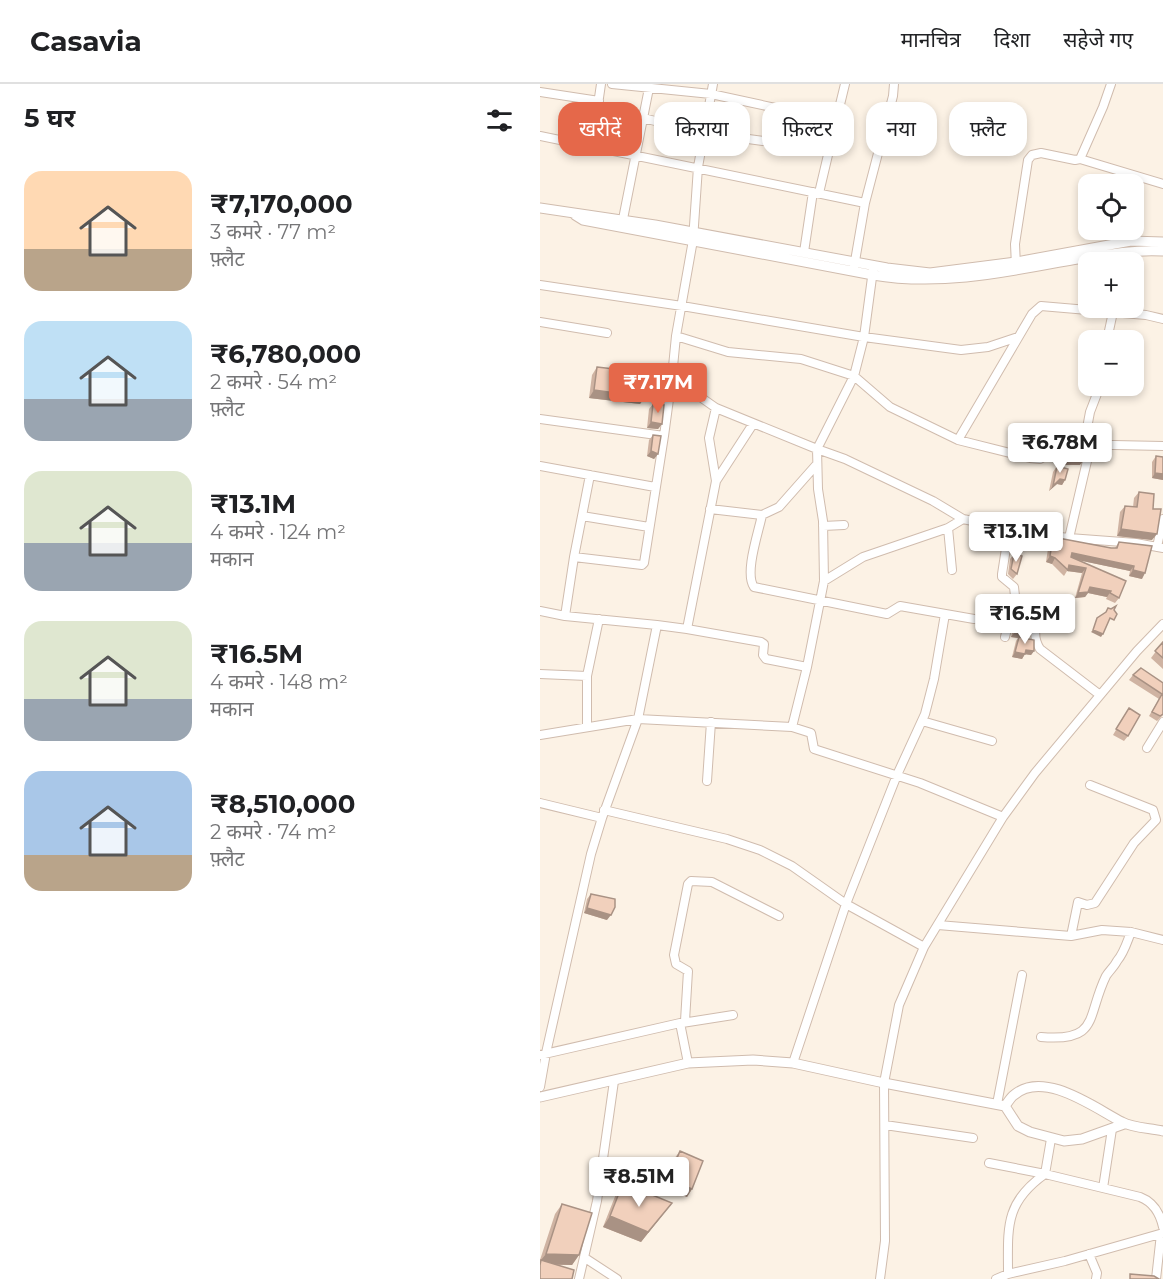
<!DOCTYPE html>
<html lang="hi">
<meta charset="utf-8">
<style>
:root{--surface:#fff;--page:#f6f6f6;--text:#202124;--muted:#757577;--line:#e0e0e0;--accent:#e5684a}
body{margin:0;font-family:Montserrat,"Noto Sans Devanagari",sans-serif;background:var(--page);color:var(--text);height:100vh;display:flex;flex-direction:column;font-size:22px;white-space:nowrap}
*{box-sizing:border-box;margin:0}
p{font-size:20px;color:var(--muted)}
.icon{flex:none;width:33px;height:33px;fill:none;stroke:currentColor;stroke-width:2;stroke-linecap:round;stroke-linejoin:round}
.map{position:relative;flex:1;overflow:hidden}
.sheet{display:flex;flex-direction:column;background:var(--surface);width:540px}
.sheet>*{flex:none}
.hud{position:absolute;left:18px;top:18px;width:514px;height:54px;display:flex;gap:12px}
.buttons{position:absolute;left:538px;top:90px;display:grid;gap:12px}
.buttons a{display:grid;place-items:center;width:66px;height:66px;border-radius:12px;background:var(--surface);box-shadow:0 3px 9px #0003;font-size:30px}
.price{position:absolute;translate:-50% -51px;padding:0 14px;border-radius:6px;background:#fff;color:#222;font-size:20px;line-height:39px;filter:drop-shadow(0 2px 3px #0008)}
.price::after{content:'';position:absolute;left:50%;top:36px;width:18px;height:14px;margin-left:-9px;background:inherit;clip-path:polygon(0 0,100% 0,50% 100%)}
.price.active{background:var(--accent);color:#fff}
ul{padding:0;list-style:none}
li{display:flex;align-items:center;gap:18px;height:150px;padding:0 24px}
li span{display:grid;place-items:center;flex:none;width:168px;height:120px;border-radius:18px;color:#555}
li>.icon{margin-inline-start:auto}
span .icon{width:72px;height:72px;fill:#fffc;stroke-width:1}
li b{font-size:26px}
h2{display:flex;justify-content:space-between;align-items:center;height:72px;padding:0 24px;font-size:26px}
.pill{padding:0 21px;border-radius:18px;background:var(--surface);box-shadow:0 3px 9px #0003;font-size:21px;line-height:54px}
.pill.active{background:var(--accent);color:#fff}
header{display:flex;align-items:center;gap:36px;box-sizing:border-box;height:84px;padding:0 30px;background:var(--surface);border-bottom:2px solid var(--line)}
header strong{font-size:28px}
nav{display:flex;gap:33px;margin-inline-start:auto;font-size:21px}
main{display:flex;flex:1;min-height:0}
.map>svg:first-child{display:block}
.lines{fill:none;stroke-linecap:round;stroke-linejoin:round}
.minor-casing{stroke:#d0bcae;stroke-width:10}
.tertiary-casing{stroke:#d0bcae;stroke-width:11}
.minor{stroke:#fff;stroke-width:8}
.tertiary{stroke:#fff;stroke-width:9}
.wall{fill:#cfb3a2}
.shaded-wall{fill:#a99284}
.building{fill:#f1d0bc;stroke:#a99284;stroke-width:1.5}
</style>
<header>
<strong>Casavia</strong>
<nav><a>मानचित्र</a><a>दिशा</a><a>सहेजे गए</a></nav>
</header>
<main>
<section class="sheet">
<h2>5 घर<svg class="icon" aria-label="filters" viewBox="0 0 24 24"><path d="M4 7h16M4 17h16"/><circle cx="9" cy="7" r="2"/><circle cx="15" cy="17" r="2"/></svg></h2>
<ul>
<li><span style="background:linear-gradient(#ffd9b3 65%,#b9a48a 0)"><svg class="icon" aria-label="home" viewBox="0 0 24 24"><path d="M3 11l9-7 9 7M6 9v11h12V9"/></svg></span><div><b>₹7,170,000</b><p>3 कमरे · 77 m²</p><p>फ़्लैट</p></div></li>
<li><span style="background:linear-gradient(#bfe0f5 65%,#9aa5b1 0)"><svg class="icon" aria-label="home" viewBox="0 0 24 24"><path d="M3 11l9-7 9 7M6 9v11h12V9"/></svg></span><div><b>₹6,780,000</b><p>2 कमरे · 54 m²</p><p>फ़्लैट</p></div></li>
<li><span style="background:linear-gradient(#dfe7d0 60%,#9aa5b1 0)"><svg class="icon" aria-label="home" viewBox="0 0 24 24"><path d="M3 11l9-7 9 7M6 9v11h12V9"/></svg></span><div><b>₹13.1M</b><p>4 कमरे · 124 m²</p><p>मकान</p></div></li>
<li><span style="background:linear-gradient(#dfe7d0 65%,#9aa5b1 0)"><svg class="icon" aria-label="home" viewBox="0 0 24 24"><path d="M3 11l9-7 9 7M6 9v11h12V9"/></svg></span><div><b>₹16.5M</b><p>4 कमरे · 148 m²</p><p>मकान</p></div></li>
<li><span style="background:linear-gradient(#a9c7e8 70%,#b9a48a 0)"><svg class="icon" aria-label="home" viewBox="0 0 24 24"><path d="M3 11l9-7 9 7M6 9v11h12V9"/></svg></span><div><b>₹8,510,000</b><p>2 कमरे · 74 m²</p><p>फ़्लैट</p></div></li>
</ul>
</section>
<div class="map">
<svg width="623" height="1195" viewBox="0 0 623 1195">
<rect width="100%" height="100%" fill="#fcf2e5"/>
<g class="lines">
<g class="minor-casing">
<path id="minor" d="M72,0L171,10L296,37L279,109
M173,0L158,83L153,156L136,252L132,293L176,324L277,365L305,375L393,417L423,435L494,450L529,454L596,459L623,464
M0,8L59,17
M103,34L164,49L290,66
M296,37L305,0
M0,52L325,119
M52,62L61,0
M540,75L623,100
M83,135L109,4
M264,168L273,108
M476,182L475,160L488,76L492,71L501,69L535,76L540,75L563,23L571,0
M314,183L325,119L353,12L354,0
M0,201L142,222L324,253L421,266L448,263L478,253
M0,238L67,249
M136,252L188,268L261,275L314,292L350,323L418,356L490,374L500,375L524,360L623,362
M567,256L573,228
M0,335L124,352L104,479L102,481L34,473L25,532
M124,352L132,293
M418,356L492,230L501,222L606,231L623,235
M544,360L550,328L560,302
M0,382L115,403
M176,397L213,340
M170,425L222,431L239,423L277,380
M222,431C219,447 204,489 214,503L347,530L360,522L434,535
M42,432L109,443
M283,442L304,441
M408,444L412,486
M529,454L551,360
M617,463L623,435
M34,473L50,391
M284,497L323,473L408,444L423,435
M511,516C501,533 488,546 500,565L560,611
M0,527L25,532L117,541
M147,545L221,558L224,560L223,571L226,575L267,583
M465,553L475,512L474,503L462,493V490L469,445
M0,590L47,592L59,535
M47,592V642
M382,637L452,657
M252,643L267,583L284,497L283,437L278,405L277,365L314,292L324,253L333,186
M0,651L98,635L252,643L271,649L274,665L380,699L463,733
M607,664L623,638
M167,697L171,638
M0,719L62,734
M64,726L187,755L220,766L252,782L306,820L384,863
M398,841L531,852L562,846L591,848L623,856
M531,852L538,818L547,821L555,819L594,759L616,736L613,726L550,701
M145,937L148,887L136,880L134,871L148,800L151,797L172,798L239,832
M142,939L193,931
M501,953C560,958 546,933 566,892C569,887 574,883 577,877C584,869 587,858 591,848
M0,971L140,939L148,979
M253,979L306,820L357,691L385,630L394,595L405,530
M0,1003L6,969L51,770L62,734L98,635L117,541L147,545L176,397L169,354L176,324
M457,1020L482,891
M345,1041L433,1054
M449,1079L505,1090L600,1113C613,1118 620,1129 623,1143
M563,1104L572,1045
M549,1170L557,1189L556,1195
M45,1174L77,1195
M468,1190C468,1144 464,1119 505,1090L511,1055
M39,1195L57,1117L74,997
M340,1195L345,1157L344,999L359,921L384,863L463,733L495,689L597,567L623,540
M456,1195L468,1190L525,1177L623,1149
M616,1195L621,1150"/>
</g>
<g class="tertiary-casing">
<path id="tertiary" d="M0,124L115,141L347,184L390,189L476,178L591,157L623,158
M35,131L43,136L333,191C398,202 462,189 526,177C558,172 591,165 623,167
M0,1013L148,979L213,976L253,979L344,999L465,1022C468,1018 471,1013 474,1011C504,985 556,1025 582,1038C593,1044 610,1044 623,1047
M465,1022L478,1042L490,1048L524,1057L542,1055L584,1040"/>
</g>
<use href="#minor" class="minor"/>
<use href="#tertiary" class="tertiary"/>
</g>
<path class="wall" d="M57,283L105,313L100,320L49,314L52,291Z
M113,320L122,340L118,345L107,344L109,325Z
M113,351L118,370L114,375L107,372L109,356Z
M523,366L540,381H519V371Z
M616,372L623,373V396L612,394V378Z
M517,382L525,396L522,401L517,400L509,407L513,388Z
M599,408L613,425L612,456L577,452L580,428L585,422L593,423L594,414Z
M513,453L571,464H575L579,458L602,495L589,492L590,487L538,476L579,514L575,519L566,515L567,513L548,509L545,513L535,514L542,489L527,487L524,492L512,480L506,478L509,458Z
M474,470L477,490L473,495L468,490L470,475Z
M487,513L490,535L485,534L483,549L479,553L494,567L491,571L485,570L482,575L472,573L476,557L478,554L471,553L475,538L479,532L480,533L484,519Z
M623,558V585L611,574Z
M593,591L623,599V631L617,637L609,632L619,615L589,596Z
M589,624L588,652L584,657L573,651Z
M51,810L67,836L44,829L47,815Z
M140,1067L152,1105L147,1113L123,1103L134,1075Z
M83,1099L132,1119L101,1158L63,1143L76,1110Z
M22,1120L39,1171L32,1181H17L0,1195V1176L15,1130Z"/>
<path class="shaded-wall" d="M54,306L105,313L100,320L49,314Z
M111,338L122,340L118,345L107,344Z
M111,367L118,370L114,375L107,372Z
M522,375L544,376L540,381H519Z
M615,389L623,390V396L612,394Z
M520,395L525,396L522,401L517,400L509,407L513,402Z
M512,443L520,444L519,446H510Z
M581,445L617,450L612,456L577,452Z
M532,469L594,482L590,487L528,474Z
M510,472L515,474L512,480L506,478Z
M529,481L546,484L542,489L527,487Z
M593,486L605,489L602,495L589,492Z
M550,503L571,507L567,513L548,509L545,513L535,514L538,509Z
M484,527L494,530L490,535L480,533Z
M553,546L563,550L561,553L551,548Z
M475,548L483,549L479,554L471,553Z
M486,566L494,567L491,571L483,570Z
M475,568L485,570L482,575L472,573Z
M47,824L71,831L67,836L44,829Z
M128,1095L152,1105L147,1113L123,1103Z
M132,1119L101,1158L63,1143L70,1132Z
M6,1170L39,1171L32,1181L0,1180L1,1176Z"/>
<path class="building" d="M57,283L108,289L105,313L54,306Z
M113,320L124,321L122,340L111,338Z
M113,351L121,352L118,370L111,367Z
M523,366L546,367L544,376L522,375Z
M616,372L623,373V390L615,389Z
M517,382L528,385L525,396L520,395L513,402Z
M599,408L614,410L613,425H621L617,450L581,445L585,422L597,423Z
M513,435L522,436L520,444L512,443Z
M513,453L571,464H577L579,458L612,462L605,489L593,486L594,482L532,469L531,473L586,497L579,514L570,509L571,507L550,503L548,508L538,509L546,484L529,481L528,486L515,474L510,472Z
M474,470L482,472L477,490L471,485Z
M487,513L497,516L494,530L484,527Z
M576,522L574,526L577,530L574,536L570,534L563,550L553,546L557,534L566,528L568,524L571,525Z
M479,532L485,533L483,549L475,548Z
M479,553L494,556V567L486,566L485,570L475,568Z
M623,558V574L615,567Z
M601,584L623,599V630L620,632L612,628L622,610L593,591Z
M589,624L600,631L588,652L576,645Z
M51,810L75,815V823L71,831L47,824Z
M140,1067L163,1077L152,1105L128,1095Z
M83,1099L132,1119L108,1148L70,1132Z
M22,1120L52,1129L39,1171L6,1170Z
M1,1176L34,1186L32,1195H0V1181Z
M590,1190L614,1192L619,1195H590Z"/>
</svg>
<div class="buttons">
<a><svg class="icon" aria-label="locate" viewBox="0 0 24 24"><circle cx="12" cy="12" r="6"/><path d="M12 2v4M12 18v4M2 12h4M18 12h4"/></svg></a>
<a>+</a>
<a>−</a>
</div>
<b class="price active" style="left:118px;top:330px">₹7.17M</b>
<b class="price" style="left:520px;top:390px">₹6.78M</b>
<b class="price" style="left:476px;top:479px">₹13.1M</b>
<b class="price" style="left:485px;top:561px">₹16.5M</b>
<b class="price" style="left:99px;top:1124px">₹8.51M</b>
<div class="hud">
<a class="pill active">खरीदें</a>
<a class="pill">किराया</a>
<a class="pill">फ़िल्टर</a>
<a class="pill">नया</a>
<a class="pill">फ़्लैट</a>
</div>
</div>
</main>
